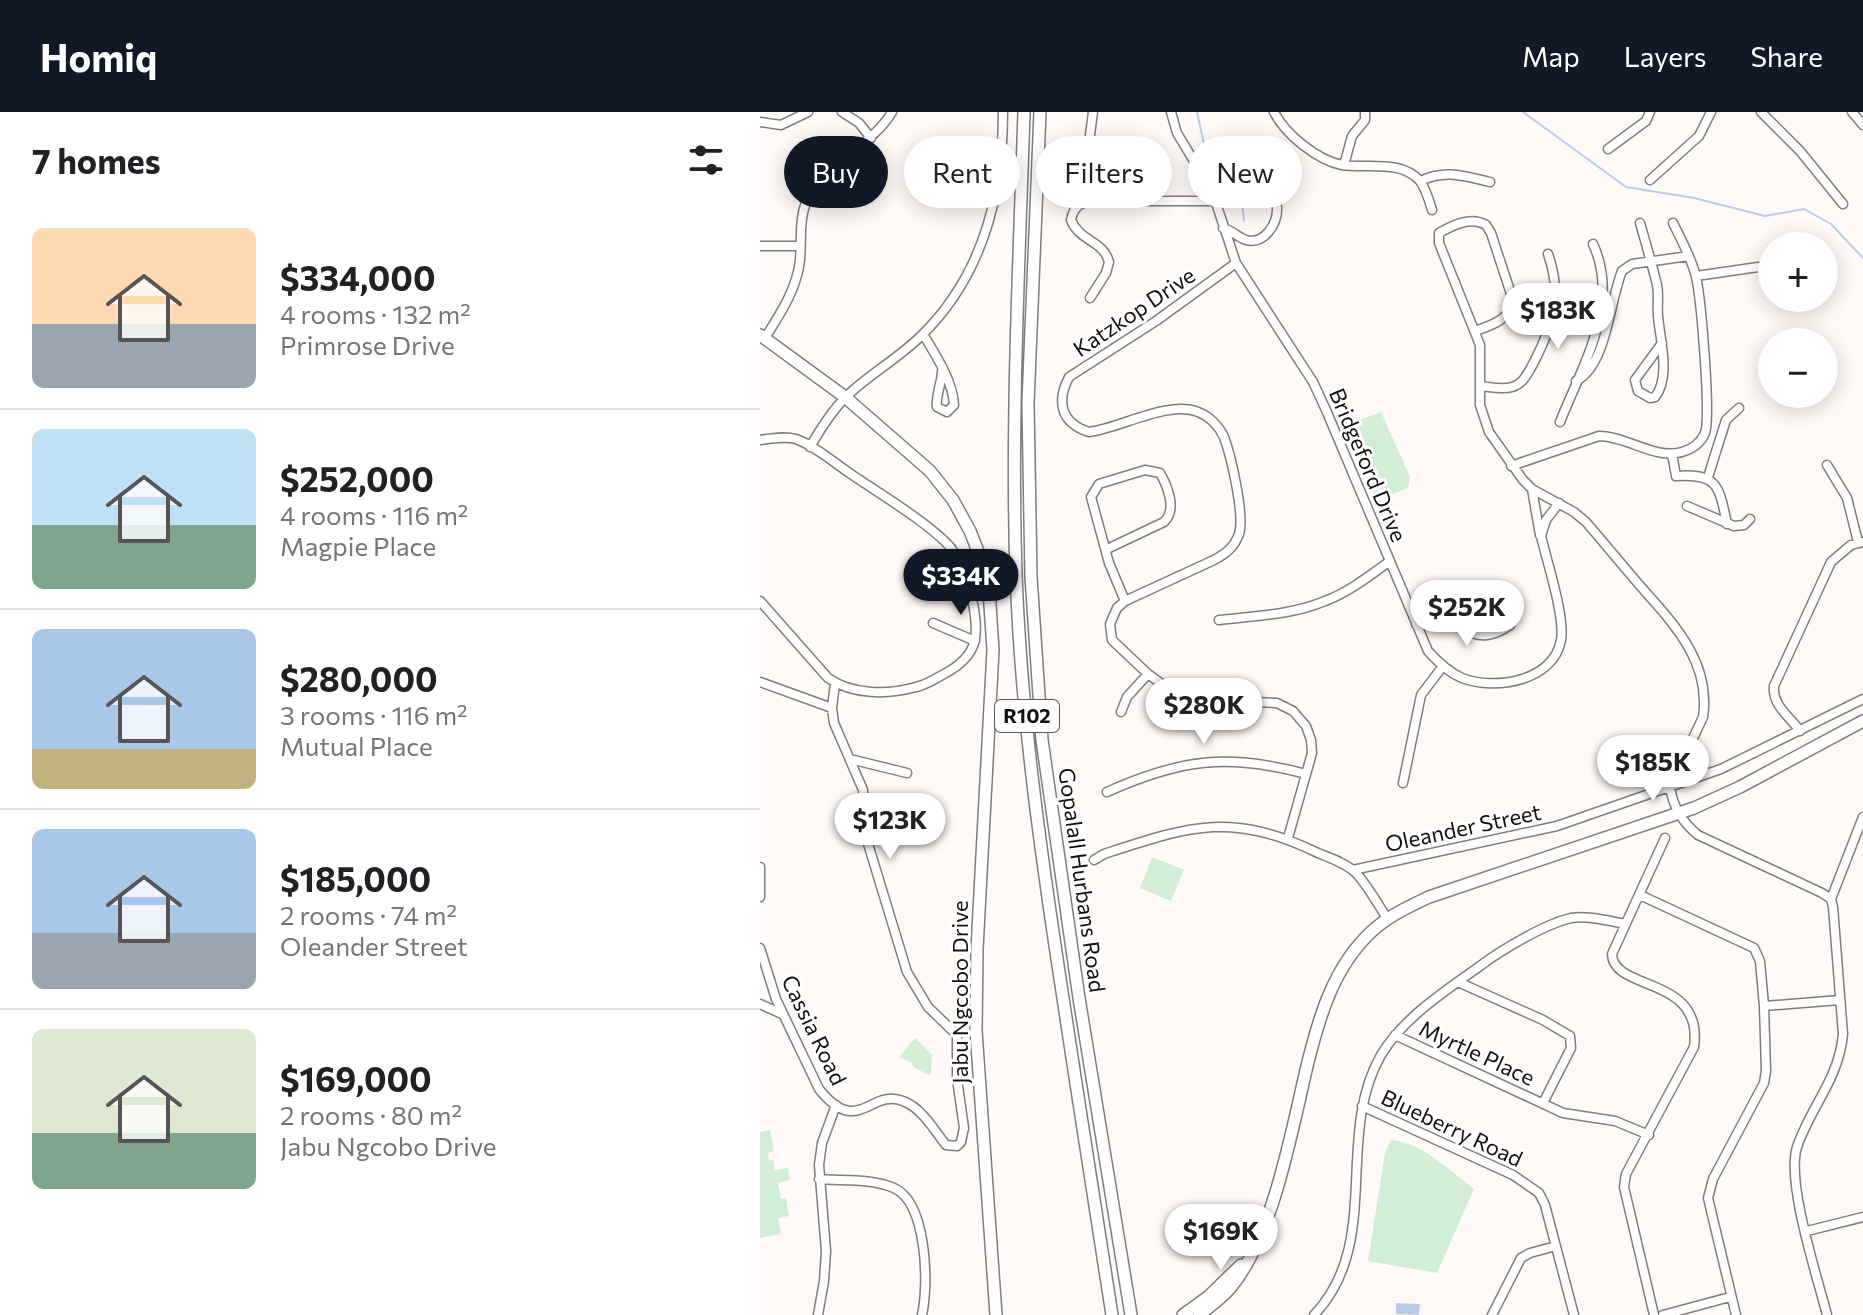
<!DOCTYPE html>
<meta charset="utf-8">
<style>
:root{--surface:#fff;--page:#f6f6f6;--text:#202124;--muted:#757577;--line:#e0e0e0;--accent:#111827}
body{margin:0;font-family:Commissioner,sans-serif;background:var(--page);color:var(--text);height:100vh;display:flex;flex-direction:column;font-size:30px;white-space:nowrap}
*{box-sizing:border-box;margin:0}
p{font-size:26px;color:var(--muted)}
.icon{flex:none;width:44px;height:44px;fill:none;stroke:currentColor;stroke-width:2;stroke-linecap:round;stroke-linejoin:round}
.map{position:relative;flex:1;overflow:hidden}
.details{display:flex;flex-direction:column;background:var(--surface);width:760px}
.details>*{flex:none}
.guide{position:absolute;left:24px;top:24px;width:760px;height:72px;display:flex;gap:16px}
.buttons{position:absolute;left:998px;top:120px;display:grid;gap:16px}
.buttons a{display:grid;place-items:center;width:80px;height:80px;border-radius:50%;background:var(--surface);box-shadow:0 4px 20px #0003;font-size:40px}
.price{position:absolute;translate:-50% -68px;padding:0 18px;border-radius:28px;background:#fff;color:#222;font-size:26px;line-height:52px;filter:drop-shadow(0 2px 4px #0008)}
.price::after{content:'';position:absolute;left:50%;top:48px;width:24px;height:18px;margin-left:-12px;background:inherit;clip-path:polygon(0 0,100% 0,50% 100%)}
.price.active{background:var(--accent);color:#fff}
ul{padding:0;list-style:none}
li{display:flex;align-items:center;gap:24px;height:200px;padding:0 32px}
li+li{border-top:2px solid var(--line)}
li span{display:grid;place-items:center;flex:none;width:224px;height:160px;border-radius:12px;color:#555}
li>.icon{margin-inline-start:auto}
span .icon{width:96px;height:96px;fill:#fffc;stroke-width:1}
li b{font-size:34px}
h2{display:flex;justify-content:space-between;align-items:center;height:96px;padding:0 32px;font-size:34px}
.chip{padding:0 28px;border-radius:36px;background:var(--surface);box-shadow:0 4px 20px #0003;font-size:28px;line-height:72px}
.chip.active{background:var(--accent);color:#fff}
header{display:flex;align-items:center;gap:48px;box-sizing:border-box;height:112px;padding:0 40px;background:var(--accent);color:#fff}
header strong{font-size:38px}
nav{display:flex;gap:44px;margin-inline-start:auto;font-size:28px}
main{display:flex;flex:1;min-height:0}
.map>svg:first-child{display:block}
.green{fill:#d2edd5}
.water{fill:#bbcce9}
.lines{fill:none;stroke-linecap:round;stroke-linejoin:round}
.stream{stroke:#bbcce9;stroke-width:2}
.minor-casing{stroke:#817d7a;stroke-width:11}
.major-casing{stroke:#817d7a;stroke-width:14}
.minor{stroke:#fff;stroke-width:8}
.major{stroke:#fff;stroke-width:11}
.labels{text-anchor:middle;stroke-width:6;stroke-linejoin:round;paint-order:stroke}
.shield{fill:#fff;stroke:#5a5858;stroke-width:2}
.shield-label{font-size:20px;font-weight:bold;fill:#131110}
.street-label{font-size:22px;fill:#131110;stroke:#fff}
</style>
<header>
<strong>Homiq</strong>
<nav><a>Map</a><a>Layers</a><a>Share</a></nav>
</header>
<main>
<section class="details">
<h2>7 homes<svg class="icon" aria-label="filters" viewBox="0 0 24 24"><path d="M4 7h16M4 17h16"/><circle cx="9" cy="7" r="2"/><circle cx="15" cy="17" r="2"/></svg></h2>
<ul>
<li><span style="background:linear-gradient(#ffd9b3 60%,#9aa5b1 0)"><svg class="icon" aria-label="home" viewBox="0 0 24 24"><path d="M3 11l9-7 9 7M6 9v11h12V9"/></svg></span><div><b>$334,000</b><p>4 rooms · 132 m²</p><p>Primrose Drive</p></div></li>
<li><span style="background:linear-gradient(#bfe0f5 60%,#7fa58c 0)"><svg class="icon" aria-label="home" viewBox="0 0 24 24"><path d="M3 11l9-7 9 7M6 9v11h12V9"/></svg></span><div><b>$252,000</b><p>4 rooms · 116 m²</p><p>Magpie Place</p></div></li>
<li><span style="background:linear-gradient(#a9c7e8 75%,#c2b280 0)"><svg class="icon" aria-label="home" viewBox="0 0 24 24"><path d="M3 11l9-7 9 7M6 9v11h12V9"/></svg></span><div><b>$280,000</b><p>3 rooms · 116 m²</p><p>Mutual Place</p></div></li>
<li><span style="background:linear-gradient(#a9c7e8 65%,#9aa5b1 0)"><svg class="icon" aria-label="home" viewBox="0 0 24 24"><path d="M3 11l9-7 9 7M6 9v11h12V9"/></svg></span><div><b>$185,000</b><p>2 rooms · 74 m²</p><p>Oleander Street</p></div></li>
<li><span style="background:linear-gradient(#dfe7d0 65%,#7fa58c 0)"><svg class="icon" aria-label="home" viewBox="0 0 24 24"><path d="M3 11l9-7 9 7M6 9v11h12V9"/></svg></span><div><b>$169,000</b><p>2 rooms · 80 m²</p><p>Jabu Ngcobo Drive</p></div></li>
</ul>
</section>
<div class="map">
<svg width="1103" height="1203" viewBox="0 0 1103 1203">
<rect width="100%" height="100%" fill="#fffaf7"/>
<path class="green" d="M621,300L650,365L648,376L617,388L588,316L589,312Z
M392,745L424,758L411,789L380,776Z
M155,926L172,943L171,964L153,955L152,951L139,945Z
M10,1018L14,1039L8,1041L9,1049L13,1048L15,1058L28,1056L30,1068L18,1071L21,1087L26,1086L29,1104L18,1106L21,1122L0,1126V1020Z
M631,1028C663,1031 689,1058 714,1077L677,1161L608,1149L625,1041Z"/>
<path class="water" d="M636,1191L660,1192L659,1203L636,1202Z"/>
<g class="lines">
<path class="stream" d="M437,0L445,37C469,49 483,82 484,109
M763,0L866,75L934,86L1005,104L1044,97L1071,112L1103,146"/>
<g class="minor-casing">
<path id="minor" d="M82,0L99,11L111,26
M411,0L417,21L452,79L476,151L553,270L566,298L668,539C678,550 688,560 702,566C735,579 794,569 801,528C805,504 787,450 781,424L786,408L799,391
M514,0C525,22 557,48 582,53C606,57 641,47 660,69C666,77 669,88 672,98
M1001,0L1040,39L1083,92
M1092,0L1103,13
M0,10L21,13L48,0
M848,37L886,9L890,0
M584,53L592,24L605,8V0
M890,68L939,24L951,0
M324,69L333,0
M660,69C685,57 704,64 730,70
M880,111C886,132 892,152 897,173C899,183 897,194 898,204C900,228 911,265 895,285L890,286L878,279L875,268L902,231
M463,116C472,118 477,125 486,128C504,133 518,112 517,95L500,56
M0,134H40
M476,151L396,209L309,265C296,290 301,311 329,320C361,316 408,288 438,300C449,304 459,314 464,325C471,344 485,404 479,422C474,436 465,442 454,448L365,489L357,496L350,512L352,528L388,562L413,580L452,588L517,591L533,599L546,614L551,628L552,641L528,726
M936,164L1012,153
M330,186L346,161L349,150C344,129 319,129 311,108C314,93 322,89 337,89H455
M715,219C732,213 750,208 753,188L731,121L726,113C711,104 693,113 679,121V131L720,233V293L729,320L763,368L772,377L814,400L826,410C845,432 863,454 882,476C915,513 951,551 943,605L910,675C913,695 923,711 938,723L1062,781L1071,787L1073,795L1083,922C1079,967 1051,994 1037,1035C1026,1070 1057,1164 1067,1203
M163,222C175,242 193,269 194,293L187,300L177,295C175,286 182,270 182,259
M5,226C20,202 37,177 40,148C42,125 38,103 50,82C69,48 112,34 132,0
M816,269C847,253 849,191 862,159L872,152L929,144
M720,274C730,275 743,278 752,275C763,272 768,261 773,252C793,213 803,185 788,142
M800,310C822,254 861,192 833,132
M0,328C12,326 25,324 36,327C55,334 72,349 88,360C115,379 171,412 191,436C202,451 208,468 212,486C219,523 220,543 184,562C175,567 166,573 156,575C127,583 93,583 68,566L0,489
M50,335C61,316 74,295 90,281C113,260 140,245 162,223C223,163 243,83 243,0
M912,342L916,364C958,361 959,374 967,412
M1067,353L1087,386L1098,430
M751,354L839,324C867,324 895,348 922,340C932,337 941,331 945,321C951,304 941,181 935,161C930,144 921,127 913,111
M948,365L966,308L979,296
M772,377L780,423
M927,394L974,414L984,413L990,407
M347,437L404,410C417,398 408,375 400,361L385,358L339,372L331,385L349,451L365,489
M459,508C494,504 532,503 565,489C589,480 609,464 630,449
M173,511L215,529
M656,512L690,501C698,505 699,509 705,515C718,529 736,523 750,513
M0,570L72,596
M75,571L72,596L74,611L103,678L106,725L147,860L168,895L197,923
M361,600L367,585L388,562
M1040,619C1029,604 1012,593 1014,574L1071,450L1091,433L1103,430
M90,647L147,661
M643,671L661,583L683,554
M347,680C420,647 468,641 546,662
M334,748L344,742C430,714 471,699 558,741C570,746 586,751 596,761C608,774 617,791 627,806
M0,755V785
M593,758L797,714L961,657L1103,587
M880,783L994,836L1000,849L1004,894L1006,959L1004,971L953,1067L948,1086L976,1203
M1071,787L1103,705
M0,836L16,887L59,977C98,1026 110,976 143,989C162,996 174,1018 186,1033L197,1034L201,1030L204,1016L197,967V923
M698,870L783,908L810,924L811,936L783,991
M0,892L22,902
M1004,894L1080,888
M635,923L803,1001L855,1009L889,1023
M602,994L753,1063L779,1081L785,1093L814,1203
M59,1067C82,1069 112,1066 134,1076C167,1091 169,1172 162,1203
M1047,1119L1103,1105
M58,1203L64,1169L66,1139L59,1053L62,1031L76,993
M554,1203C623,1131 574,1025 621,943C643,906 685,879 720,854C741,838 785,812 811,806C828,803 849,809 866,812
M732,1203L761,1146L770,1141L796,1134
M894,1203L864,1075L866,1062L934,935C944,863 853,880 852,842L905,726
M903,1203L970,1185"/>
</g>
<g class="major-casing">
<path id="major" d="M264,0C259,154 251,308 256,462C261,600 280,736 301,873C318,983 334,1093 352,1203
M280,0L268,291L271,465L282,628L319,886L371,1203
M0,223L85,285L170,359L193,388L210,419L223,452L229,478L233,538L217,837L216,919L236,1203
M423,1203L448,1185L481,1153
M439,1203C450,1194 462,1186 471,1175C514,1123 532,1016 548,950C560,902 574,855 611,820C628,804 648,795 669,785L934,696L980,675L1103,609"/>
</g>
<use href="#minor" class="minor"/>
<use href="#major" class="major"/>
</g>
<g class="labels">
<rect class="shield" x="235" y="588" width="64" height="32" rx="6"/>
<g class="shield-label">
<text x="267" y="611">R102</text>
</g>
<g class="street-label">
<text transform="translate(374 200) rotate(-34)" y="8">Katzkop Drive</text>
<text transform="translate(608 353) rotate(67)" y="8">Bridgeford Drive</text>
<text transform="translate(703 716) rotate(-12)" y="8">Oleander Street</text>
<text transform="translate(322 768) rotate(82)" y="8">Gopalall Hurbans Road</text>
<text transform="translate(200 880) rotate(-90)" y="8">Jabu Ngcobo Drive</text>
<text transform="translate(54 918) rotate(64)" y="8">Cassia Road</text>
<text transform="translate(717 941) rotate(25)" y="8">Myrtle Place</text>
<text transform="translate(692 1016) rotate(25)" y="8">Blueberry Road</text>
</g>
</g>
</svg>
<div class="buttons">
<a>+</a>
<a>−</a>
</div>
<b class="price" style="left:798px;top:239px">$183K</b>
<b class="price active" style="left:201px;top:505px">$334K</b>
<b class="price" style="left:707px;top:536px">$252K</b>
<b class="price" style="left:444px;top:634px">$280K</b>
<b class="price" style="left:893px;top:691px">$185K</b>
<b class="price" style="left:130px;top:749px">$123K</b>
<b class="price" style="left:461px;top:1160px">$169K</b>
<div class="guide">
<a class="chip active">Buy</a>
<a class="chip">Rent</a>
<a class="chip">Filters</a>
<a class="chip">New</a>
</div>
</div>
</main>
